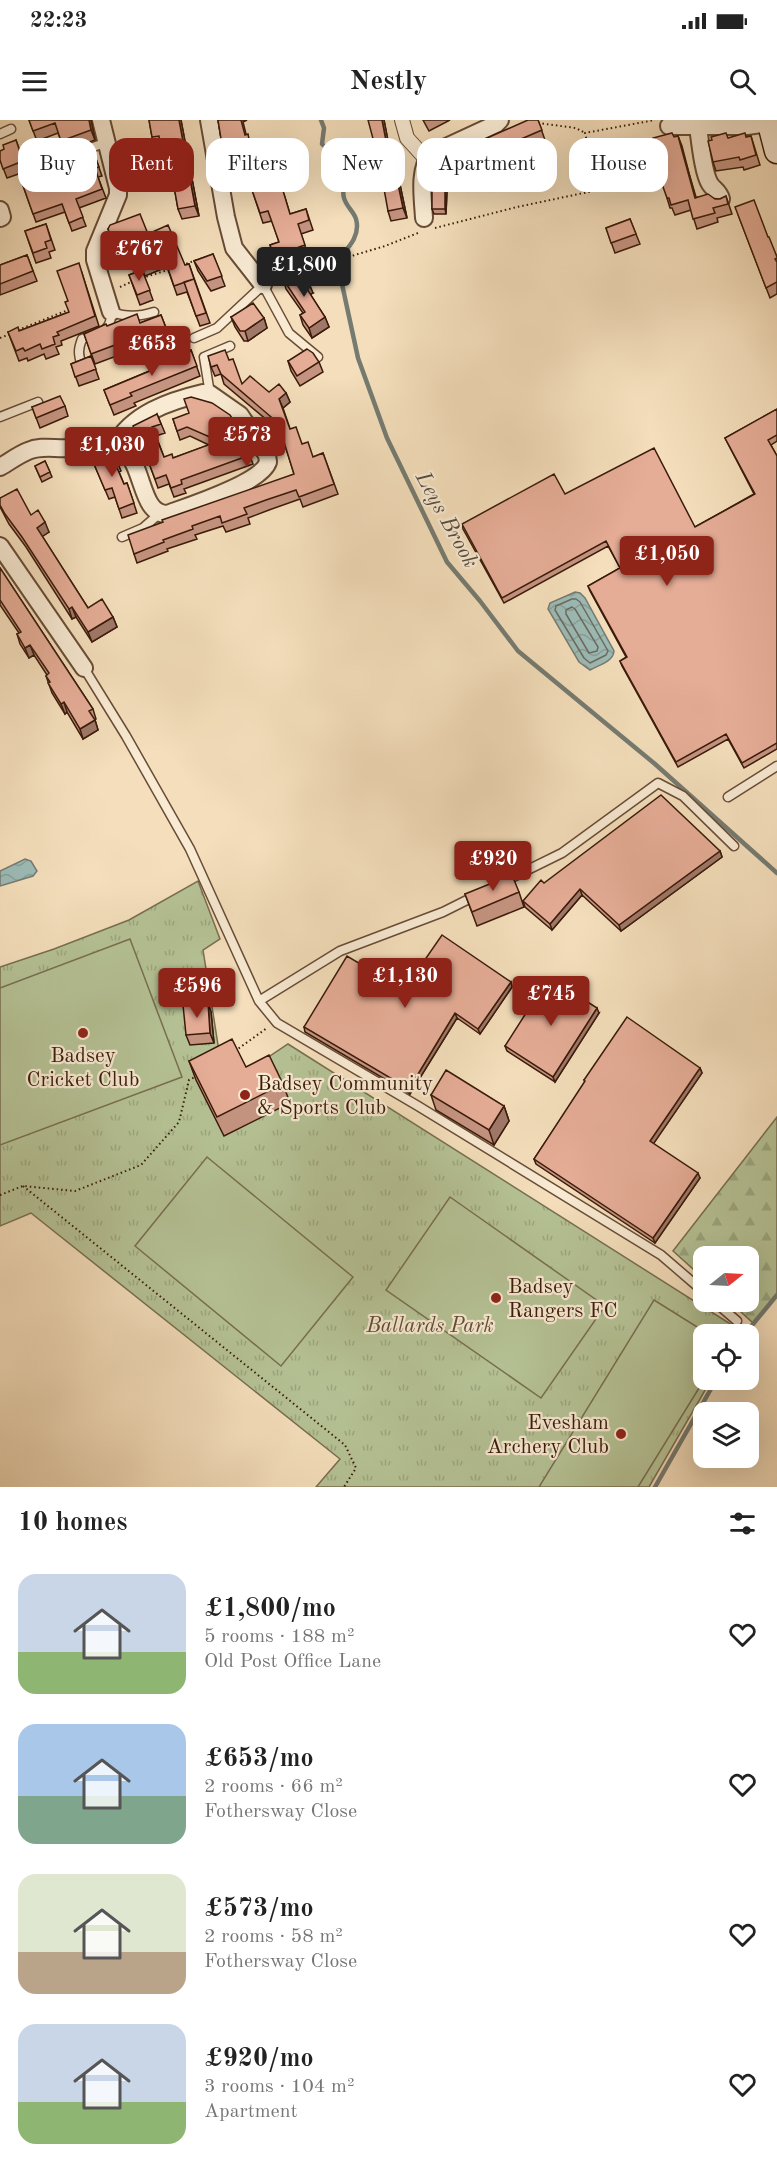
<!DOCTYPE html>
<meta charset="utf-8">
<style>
:root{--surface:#fff;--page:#f2f2f2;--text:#222;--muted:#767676;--accent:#8f2418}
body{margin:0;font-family:"Old Standard TT",serif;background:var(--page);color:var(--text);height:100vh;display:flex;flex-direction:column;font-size:22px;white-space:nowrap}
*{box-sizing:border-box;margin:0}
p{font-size:20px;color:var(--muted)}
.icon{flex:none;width:33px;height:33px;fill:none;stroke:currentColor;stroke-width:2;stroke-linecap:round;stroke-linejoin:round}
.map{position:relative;height:1367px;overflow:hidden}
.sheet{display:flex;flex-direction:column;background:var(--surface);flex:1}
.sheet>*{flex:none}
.hud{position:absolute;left:18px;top:18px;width:741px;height:54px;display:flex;gap:12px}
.needle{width:39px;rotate:72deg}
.controls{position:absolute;left:693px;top:1126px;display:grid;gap:12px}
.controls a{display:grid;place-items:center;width:66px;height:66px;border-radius:12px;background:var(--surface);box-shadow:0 6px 24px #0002;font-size:30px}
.price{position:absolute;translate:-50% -51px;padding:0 14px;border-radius:6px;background:var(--accent);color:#fff;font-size:20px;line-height:39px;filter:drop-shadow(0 2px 3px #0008)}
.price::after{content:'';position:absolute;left:50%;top:36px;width:18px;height:14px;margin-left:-9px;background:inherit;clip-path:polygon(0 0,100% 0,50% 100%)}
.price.on{background:#222;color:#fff}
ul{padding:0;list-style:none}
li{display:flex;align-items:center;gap:18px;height:150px;padding:0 18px}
li span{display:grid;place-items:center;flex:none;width:168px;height:120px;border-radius:18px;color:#555}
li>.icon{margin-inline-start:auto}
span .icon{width:72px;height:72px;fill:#fffc;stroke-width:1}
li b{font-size:26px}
h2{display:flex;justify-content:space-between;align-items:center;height:72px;padding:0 18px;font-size:26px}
.chip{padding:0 21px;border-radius:18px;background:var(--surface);box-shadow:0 6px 24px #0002;font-size:21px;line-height:54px}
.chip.on{background:var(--accent);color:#fff}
.status{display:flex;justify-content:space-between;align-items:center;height:42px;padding:0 30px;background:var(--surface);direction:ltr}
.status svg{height:16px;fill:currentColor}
header{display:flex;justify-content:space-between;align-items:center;height:78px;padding:0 18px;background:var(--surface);font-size:27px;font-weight:700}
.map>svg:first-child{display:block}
.forest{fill:url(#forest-firs);stroke:#786e50;stroke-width:1.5}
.park{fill:url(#park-tufts);stroke:#786e50;stroke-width:1.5}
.garden{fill:#b5c295;stroke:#786e50;stroke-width:1.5}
.water{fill:url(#water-waves);stroke:#757b71;stroke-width:1.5}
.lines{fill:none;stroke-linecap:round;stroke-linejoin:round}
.shore{stroke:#6b6b60;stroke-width:1.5}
.stream{stroke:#757b71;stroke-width:4.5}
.service-casing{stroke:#684c36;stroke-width:11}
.pedestrian-casing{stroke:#684c36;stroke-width:16}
.minor-casing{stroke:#684c36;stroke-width:20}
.secondary-casing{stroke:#3a1b0a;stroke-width:27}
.path{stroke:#3a1b0a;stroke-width:2;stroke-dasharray:1.5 3;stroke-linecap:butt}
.service{stroke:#f8ead3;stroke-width:8}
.pedestrian{stroke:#f8ead3;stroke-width:14}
.minor{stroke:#f8ead3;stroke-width:16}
.secondary{stroke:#f8ead3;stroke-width:24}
.wall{fill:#c59481;stroke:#3a1b0a;stroke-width:1.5}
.shaded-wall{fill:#a07869;stroke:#3a1b0a;stroke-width:1.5}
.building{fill:#e5ac96;stroke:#3a1b0a;stroke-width:1.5}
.poi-dot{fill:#8f2418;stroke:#f8ead3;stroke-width:2}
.labels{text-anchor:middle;stroke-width:4.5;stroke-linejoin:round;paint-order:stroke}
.poi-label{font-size:21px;fill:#3a1b0a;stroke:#f8ead3;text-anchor:start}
.park-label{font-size:21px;font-style:italic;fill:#5f4d34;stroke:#f8ead3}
.water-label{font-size:22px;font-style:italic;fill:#574b3e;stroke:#f8ead3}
</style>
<div class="status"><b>22:23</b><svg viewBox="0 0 49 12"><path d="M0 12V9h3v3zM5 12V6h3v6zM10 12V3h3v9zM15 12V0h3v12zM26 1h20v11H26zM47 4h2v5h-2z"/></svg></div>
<header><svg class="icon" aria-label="menu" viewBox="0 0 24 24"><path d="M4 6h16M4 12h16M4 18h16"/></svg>Nestly<svg class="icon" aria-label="search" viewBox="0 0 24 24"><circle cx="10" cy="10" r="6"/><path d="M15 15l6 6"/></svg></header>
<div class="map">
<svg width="777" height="1367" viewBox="0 0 777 1367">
<defs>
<pattern id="forest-firs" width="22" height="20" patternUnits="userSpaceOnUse" patternTransform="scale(1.5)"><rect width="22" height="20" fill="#b5c295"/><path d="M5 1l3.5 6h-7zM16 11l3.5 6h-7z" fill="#9ca67f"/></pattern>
<pattern id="park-tufts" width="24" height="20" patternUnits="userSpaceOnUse" patternTransform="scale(1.5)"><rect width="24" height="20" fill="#b5c295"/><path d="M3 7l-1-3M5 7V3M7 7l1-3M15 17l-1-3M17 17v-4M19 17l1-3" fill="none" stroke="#9ca67f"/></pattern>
<pattern id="water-waves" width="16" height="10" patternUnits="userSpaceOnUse" patternTransform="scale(1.5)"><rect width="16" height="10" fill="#9cbbb6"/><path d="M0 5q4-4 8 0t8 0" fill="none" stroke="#87a09b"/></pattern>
</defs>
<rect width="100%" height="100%" fill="#f4debb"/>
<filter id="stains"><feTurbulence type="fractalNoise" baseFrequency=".00333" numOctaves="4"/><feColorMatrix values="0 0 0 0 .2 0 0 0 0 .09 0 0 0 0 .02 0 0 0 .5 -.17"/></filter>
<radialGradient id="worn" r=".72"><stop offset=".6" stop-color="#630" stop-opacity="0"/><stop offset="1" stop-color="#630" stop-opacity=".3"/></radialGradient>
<path class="forest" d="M777,997V1175L753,1203L730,1182H748V1137H704L703,1158L673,1131Z"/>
<path class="park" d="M198,761L220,819L203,830L219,931L246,952L288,924L740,1210L737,1215H704V1260H711L649,1367H316L340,1339L31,1093L0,1106V847L54,829L129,800Z"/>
<path class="garden" d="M130,819L182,957L0,1025V868Z
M207,1037L353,1157L281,1246L135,1126Z
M450,1077L605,1186L541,1278L386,1170Z
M654,1180L710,1215H704V1260L638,1367H539Z"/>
<path class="water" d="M575,472L580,473L585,478L614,531C613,542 599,545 590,550L579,542L548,489L550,483Z
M25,739L31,741L37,751L33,756L0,766V751Z"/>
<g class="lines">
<path class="shore" d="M572,479H576L580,482L608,531L606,535L590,543L584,538L555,490L556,486Z
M572,487L575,489L598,527L597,531L589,533L566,494V490Z"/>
<path class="stream" d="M321,0L324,8L322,24C333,35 343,32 352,41C348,52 341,67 344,78C346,86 354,92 356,99C361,117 347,129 337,141L358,238L387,318L447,442L480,481L518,531L655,644L777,753
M744,1215L777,1175
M655,1367L716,1260"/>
<g class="service-casing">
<path id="service" d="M0,14L11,9
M55,54L53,46L55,41L107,22
M194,218L217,208L263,165L289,213L318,237
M82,245C78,235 78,229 82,219C99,213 112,212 111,192C127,197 138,197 154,192
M210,274L204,237L230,226
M0,297L38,282
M122,417L143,408L159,394
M84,548L126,616L190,729L259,881L277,903L418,986L661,1135L704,1172
M728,677L777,646
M505,761L562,733L658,663L683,676L734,726
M259,881L340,831L443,792L477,775
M715,1182L737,1201"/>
</g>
<g class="pedestrian-casing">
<path id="pedestrian" d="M402,0L407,18L426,39"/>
</g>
<g class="minor-casing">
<path id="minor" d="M101,0L118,68V75L95,131V140L111,192
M209,0L226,97L234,128L263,165
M669,6H747L770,3
M698,7C700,20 703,53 710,64C714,70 719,71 721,79
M0,90L2,97L0,98
M424,98C423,78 418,50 431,34L496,4L500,0
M0,347C9,342 18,335 28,331C41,325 55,329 69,328C85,327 109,318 123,329C145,347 140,394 167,394C189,386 261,363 268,342L267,335L240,295L210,274L203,273C169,281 132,294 115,325
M0,426L84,548"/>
</g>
<g class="secondary-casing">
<path id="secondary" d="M769,0L777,31"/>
</g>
<path class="path" d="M538,3L576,8L585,13
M435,108L517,87L598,70L585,13L655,0
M182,145L197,140
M301,151L385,126L418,113
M275,157L293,153
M142,158L171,149
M120,167L131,162
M18,210L68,190
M0,218L10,214
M235,931L267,908
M23,1066L345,1325L356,1348L344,1367
M0,1075L23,1066L75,1071L141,1045L179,1002L189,960L195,957"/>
<use href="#service" class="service"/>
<use href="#pedestrian" class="pedestrian"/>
<use href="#minor" class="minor"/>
<use href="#secondary" class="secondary"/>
</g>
<path class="wall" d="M29,0H91L95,20L65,31L58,13L37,21Z
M149,0H181L199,96L182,99L178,89L168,32L164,33L161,26L155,27L152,17Z
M218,0H247L243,2L246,14L251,23L271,67L284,74L290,94L306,89L313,110L301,114L308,135L277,145L270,125L279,122L272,101L263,103L241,37L227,41L223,31Z
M384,0L389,26H390L394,36L407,98L391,101L388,91Z
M423,0H450L429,11Z
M538,0L545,20L444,64L435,41Z
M678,16L696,77L720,79L726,76L732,94L717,98L718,102L697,109L691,90L675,95L672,88H670L667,78L664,63L674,17Z
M751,16L760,45L744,50L743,47L716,51L713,42L728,18Z
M16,20L27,51L7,58L0,40L4,29Z
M91,25L102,56L98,57L106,78L79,88L86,106L72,111L65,92L36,102L21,60L54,51L72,43Z
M447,71L446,94H434L432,89Z
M739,97L768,117L777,137V174L770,178Z
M630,99L640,124L615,133L606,108Z
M46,104L55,130L49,132L51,138L36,143L25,111Z
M108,109L148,114L185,145L189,144L210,203L200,206L187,172L177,175L167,147L145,156L135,133L119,138Z
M213,134L225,166L211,171L198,151L194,141Z
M27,135L37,161L0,175V145Z
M142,150L153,180L140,185L129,155Z
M82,153L99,206L61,221L62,225L56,227L59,234L46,239L44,234L28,241L27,238L19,241L8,212L19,211L69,192L68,181Z
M283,159L313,173L310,174L325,197L329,207L312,218L303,205L300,195L303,193L286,169Z
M161,195L170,218L119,237V235L95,244L84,214L107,206L140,203Z
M231,197L264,198L267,208L248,221H244L235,207Z
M191,230L200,256L134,283L136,286L114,295L104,270L152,250Z
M91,236L99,259L79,266L71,244Z
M229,240L242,264L269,272L286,273L290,282L283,288L290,309L313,337L323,333L338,374L303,387L300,379L269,390L248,398L250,404L226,412L223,406L195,415L197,419L167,429L168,431L137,443L134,434L294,354L281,312L224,264L221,254L215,256L211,247Z
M288,241L319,242L323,252L300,266L291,251Z
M65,286L68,296L40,308L32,287Z
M777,289V321L771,325L777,336V629L744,648L728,619L678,647L622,546L620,541L626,537L590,471L588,466L620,448L608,426L504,483L463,409L462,404L565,374L695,407L754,374L725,318Z
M157,294L165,313L156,316L164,337L173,338L209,325L190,316L180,320L173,299L240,310L253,344L184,369L186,373L174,377L169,364L158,368L146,334L142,335L138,326Z
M112,329L121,351L119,352L124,364L127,363L137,393L122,398L115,377L109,379L91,337Z
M45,341L52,357L42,362L35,346Z
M0,378L31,395L49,412L42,416L88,488L113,497L117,507L92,522L76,497L72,499L26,427L9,404L0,387Z
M0,448L93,589L96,599L95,600L98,610L83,619L67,592L65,594L52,573L46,556L47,555L34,535L29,538L20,524L17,514L19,513L0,485Z
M720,731L722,737L621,811L582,775L552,810L525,787L523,781Z
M519,772L524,787L477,806L465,774Z
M511,862L512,867L480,914L457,898L410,974L305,912L304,907L404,870Z
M211,892L214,923L190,925L186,915Z
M599,893L555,962L507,931L505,926Z
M189,941L246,947L283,964L290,983L224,1016L196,960Z
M700,948L702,953L653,1024L700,1058L655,1123L536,1044L534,1039L585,963L584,960Z
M431,975L504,986L509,1001L494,1025L436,990Z"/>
<path class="shaded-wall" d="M89,0H91L95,20L91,10Z
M179,0H181L199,96L195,86Z
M382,0H384L391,36L387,26Z
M678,16L682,26L698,88L695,78Z
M390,26L394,36L407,98L403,88Z
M445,66L447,71L446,94L445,89Z
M309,163L313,173L308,176L305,166Z
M325,197L329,207L312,218L309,208Z
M264,198L267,208L248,221L245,211Z
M286,273L290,282L283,288L279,279Z
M45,402L49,412L40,418L37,408Z
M72,487L76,497L72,499L69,489Z
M113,497L117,507L92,522L88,512Z
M30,525L34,535L29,538L25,528Z
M64,582L67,592L65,594L61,584Z
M95,600L98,610L83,619L80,609Z
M720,731L722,737L621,811L619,805Z
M580,769L582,775L552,810L550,804Z
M511,862L512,867L480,914L478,909Z
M208,882L211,892L214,923L210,913Z
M597,888L599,893L555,962L553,957Z
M455,893L457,898L410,974L409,969Z
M700,948L702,953L652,1026L650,1021Z
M504,986L509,1001L494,1025L489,1010Z
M698,1053L700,1058L655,1123L653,1118Z"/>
<path class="building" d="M29,0H89L91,10L61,21L55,3L33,11Z
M149,0H179L195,86L178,89L166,22L160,23L159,16L152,17Z
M218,0H241L245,15L248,14L250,24L256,22L271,67L281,64L290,94L306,89L309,100L298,104L305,125L274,136L270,125L279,122L268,91L260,93L237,27L223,31Z
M368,0H382L387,26H390L403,88L388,91L379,41Z
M528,0H538L542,10L440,54L435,41Z
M672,13L674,17L678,16L695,78L708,74L715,79H720L726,76L728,84L713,88L715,93L693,99L688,80L671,85L669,78H667L662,64L664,63L661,47L653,18Z
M726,13L728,18L745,13L746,17L751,16L756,35L740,40L739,37L713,42L708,21L712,20L711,17Z
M16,20L23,41L3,49L0,40V31L4,29L3,25Z
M91,25L99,47L95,48L102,69L76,79L83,97L69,103L62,84L33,94L21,60L54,51L72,43L68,33Z
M432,65L445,66V89H432Z
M754,80L768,117H769L777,137V138L775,139L777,142V162L766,168L735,87Z
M140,94L148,114L168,105L185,145L189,144L194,159L174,166L164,137L141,146L132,123L116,129L108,109L110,105Z
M630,99L636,114L611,123L606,108Z
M46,104L51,120L45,122L47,128L33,133L25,111Z
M213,134L222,156L207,161L194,141Z
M27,135L33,151L0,164V145Z
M79,143L95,196L57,212L59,215L53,217L55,224L42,229L40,224L25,231L23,228L16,231L8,212L18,207L19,211L69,192L65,182L68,181L57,151Z
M300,148L309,163L305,166L325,197L309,208L300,195L305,192L283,159Z
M142,150L150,170L137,175L129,155Z
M194,159L206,193L196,196L184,162Z
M253,183L264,198L245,211H240L231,197Z
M137,194L140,203L161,195L166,208L116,227L115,225L91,234L84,214L106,204L107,206Z
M307,229L313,233L319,242L297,256L288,241Z
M191,230L197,246L130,273L132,276L110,285L104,270L152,250L150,246Z
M225,230L229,240L233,239L242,264L250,256L269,272L279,264L286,273L279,279L290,309L296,307L302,324L308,322L313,337L323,333L334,364L299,377L296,370L266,380L244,388L247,394L222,403L220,396L192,406L193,409L163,420L164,422L134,434L128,415L163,402L162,400L294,354L278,303L221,254L217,245L211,247L208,236Z
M91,236L96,249L75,257L71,244Z
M60,276L65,286L36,298L32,287Z
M191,277L212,283L230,295L240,310L250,335L181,360L182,364L171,368L166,355L155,359L142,325L138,326L133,306L157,294L161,304L152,307L164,337L172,334L173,338L219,321L187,307L177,311L173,299L189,293L184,279Z
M777,289V315L768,320L777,336V623L742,643L726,614L676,642L620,541L627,537L588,466L620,448L606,421L502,478L462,404L554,354L565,374L654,328L695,407L755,374L725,318Z
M112,329L117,342L115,343L124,364L127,363L134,383L119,389L112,368L105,370L91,337Z
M45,341L50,352L40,357L35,346Z
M17,369L31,395L38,390L45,402L37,408L88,488L102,479L113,497L88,512L72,487L69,489L22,417L5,394L0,385V378Z
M0,448L93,589L89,591L95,600L80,609L64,582L61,584L48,563L50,562L46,556L49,553L30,525L25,528L17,514L21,512L0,480Z
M661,675L720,731L619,805L580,769L550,804L523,781L541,760L544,763Z
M510,750L519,772L472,792L465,774L497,761L495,756Z
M442,815L511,862L478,909L455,893L409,969L304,907L347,836L404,870Z
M549,857L597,888L553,957L505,926Z
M208,882L210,913L186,915L183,885Z
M627,897L700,948L650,1021L698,1053L653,1118L534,1039L585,961L584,960Z
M232,919L246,947L269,935L283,964L217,997L189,941Z
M446,950L504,986L489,1010L431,975Z"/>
<g class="poi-dot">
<circle cx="83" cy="913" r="6"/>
<circle cx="245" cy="975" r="6"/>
<circle cx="496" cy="1178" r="6"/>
<circle cx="621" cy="1314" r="6"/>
</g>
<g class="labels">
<g class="poi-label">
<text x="83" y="942" text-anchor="middle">Badsey<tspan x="83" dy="24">Cricket Club</tspan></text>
<text x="257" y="970">Badsey Community<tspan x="257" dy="24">&amp; Sports Club</tspan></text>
<text x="508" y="1173">Badsey<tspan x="508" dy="24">Rangers FC</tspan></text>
<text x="609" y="1309" text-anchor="end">Evesham<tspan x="609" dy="24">Archery Club</tspan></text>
</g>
<g class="park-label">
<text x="430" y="1212">Ballards Park</text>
</g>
<g class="water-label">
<text transform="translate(448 399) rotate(61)" y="8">Leys Brook</text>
</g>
</g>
<rect width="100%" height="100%" filter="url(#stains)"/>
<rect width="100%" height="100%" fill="url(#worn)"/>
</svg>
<div class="controls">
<a><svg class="needle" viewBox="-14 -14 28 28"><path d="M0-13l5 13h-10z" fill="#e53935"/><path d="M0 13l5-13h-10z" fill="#767676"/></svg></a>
<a><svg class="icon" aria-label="locate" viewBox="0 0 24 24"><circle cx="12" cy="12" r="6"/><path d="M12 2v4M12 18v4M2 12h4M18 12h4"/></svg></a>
<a><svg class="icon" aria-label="layers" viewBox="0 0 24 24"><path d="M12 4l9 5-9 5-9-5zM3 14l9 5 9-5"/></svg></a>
</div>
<b class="price" style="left:139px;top:162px">£767</b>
<b class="price on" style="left:304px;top:178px">£1,800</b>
<b class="price" style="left:152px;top:257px">£653</b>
<b class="price" style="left:247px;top:348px">£573</b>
<b class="price" style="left:112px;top:358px">£1,030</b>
<b class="price" style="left:667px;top:467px">£1,050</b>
<b class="price" style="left:493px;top:772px">£920</b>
<b class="price" style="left:405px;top:889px">£1,130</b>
<b class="price" style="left:197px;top:899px">£596</b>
<b class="price" style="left:551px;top:907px">£745</b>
<div class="hud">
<a class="chip">Buy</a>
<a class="chip on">Rent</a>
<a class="chip">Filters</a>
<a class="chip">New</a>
<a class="chip">Apartment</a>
<a class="chip">House</a>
</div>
</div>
<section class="sheet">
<h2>10 homes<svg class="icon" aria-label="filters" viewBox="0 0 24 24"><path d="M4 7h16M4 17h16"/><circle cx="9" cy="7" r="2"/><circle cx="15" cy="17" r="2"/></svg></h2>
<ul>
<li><span style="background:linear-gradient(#c9d6e8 65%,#8fb573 0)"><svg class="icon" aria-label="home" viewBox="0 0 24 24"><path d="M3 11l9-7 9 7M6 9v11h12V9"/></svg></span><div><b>£1,800/mo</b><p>5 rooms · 188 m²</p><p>Old Post Office Lane</p></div><svg class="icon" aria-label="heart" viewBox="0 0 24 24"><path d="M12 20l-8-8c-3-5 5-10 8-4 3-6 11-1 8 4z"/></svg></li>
<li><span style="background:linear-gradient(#a9c7e8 60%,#7fa58c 0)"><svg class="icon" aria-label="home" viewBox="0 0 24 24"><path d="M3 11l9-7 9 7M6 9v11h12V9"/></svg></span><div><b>£653/mo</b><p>2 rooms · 66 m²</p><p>Fothersway Close</p></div><svg class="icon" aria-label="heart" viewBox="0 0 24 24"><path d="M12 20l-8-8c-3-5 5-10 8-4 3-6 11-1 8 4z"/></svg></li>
<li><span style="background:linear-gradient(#dfe7d0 65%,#b9a48a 0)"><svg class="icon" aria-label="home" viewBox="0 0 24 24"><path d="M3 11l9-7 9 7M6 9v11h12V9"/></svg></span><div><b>£573/mo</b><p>2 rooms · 58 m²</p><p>Fothersway Close</p></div><svg class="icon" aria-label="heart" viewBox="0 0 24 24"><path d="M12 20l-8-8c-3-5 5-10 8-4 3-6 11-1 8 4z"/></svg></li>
<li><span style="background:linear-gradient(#c9d6e8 65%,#8fb573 0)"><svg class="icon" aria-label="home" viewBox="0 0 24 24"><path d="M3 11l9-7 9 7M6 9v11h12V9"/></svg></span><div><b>£920/mo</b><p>3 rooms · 104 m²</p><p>Apartment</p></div><svg class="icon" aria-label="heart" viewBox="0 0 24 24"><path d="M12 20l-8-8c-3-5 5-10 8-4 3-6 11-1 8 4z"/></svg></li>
</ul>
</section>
